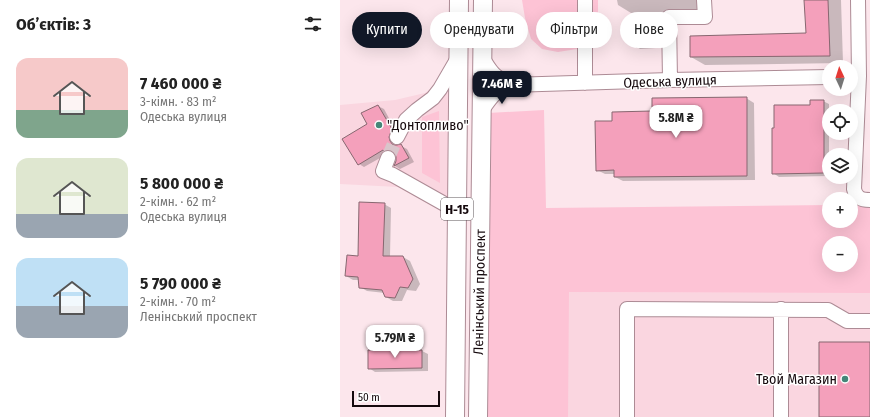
<!DOCTYPE html>
<html lang="uk">
<meta charset="utf-8">
<style>
:root{--surface:#fff;--page:#f2f2f2;--text:#222;--muted:#767676;--accent:#111827}
body{margin:0;font-family:"Fira Sans Condensed",sans-serif;background:var(--page);color:var(--text);height:100vh;display:flex;flex-direction:column;font-size:15px;white-space:nowrap}
*{box-sizing:border-box;margin:0}
p{font-size:13px;color:var(--muted)}
.icon{flex:none;width:22px;height:22px;fill:none;stroke:currentColor;stroke-width:2;stroke-linecap:round;stroke-linejoin:round}
.map{position:relative;flex:1;overflow:hidden}
.sheet{display:flex;flex-direction:column;background:var(--surface);width:340px}
.sheet>*{flex:none}
.banner{position:absolute;left:12px;top:12px;width:380px;height:36px;display:flex;gap:8px}
.needle{width:26px;rotate:356deg}
.buttons{position:absolute;left:482px;top:60px;display:grid;gap:8px}
.buttons a{display:grid;place-items:center;width:36px;height:36px;border-radius:50%;background:var(--surface);box-shadow:0 4px 16px #0002;font-size:20px}
.scale{position:absolute;left:12px;bottom:10px;width:88px;box-sizing:border-box;padding-left:4px;border:2px solid #15090d;border-top:0;font-size:11px;line-height:14px;white-space:nowrap;color:#15090d;-webkit-text-stroke:3px #fff;paint-order:stroke}
.price{position:absolute;translate:-50% -34px;padding:0 9px;border-radius:8px;background:#fff;color:#222;font-size:13px;line-height:26px;filter:drop-shadow(0 1px 2px #0008)}
.price::after{content:'';position:absolute;left:50%;top:24px;width:12px;height:9px;margin-left:-6px;background:inherit;clip-path:polygon(0 0,100% 0,50% 100%)}
.price.active{background:var(--accent);color:#fff}
ul{padding:0;list-style:none}
li{display:flex;align-items:center;gap:12px;height:100px;padding:0 16px}
li span{display:grid;place-items:center;flex:none;width:112px;height:80px;border-radius:12px;color:#555}
li>.icon{margin-inline-start:auto}
span .icon{width:48px;height:48px;fill:#fffc;stroke-width:1}
li b{font-size:17px}
h2{display:flex;justify-content:space-between;align-items:center;height:48px;padding:0 16px;font-size:17px}
.tag{padding:0 14px;border-radius:18px;background:var(--surface);box-shadow:0 4px 16px #0002;font-size:14px;line-height:36px}
.tag.active{background:var(--accent);color:#fff}
main{display:flex;flex:1;min-height:0}
.map>svg:first-child{display:block}
.built{fill:#fad6e0}
.green{fill:#fdc3d5;fill-rule:evenodd}
.shadow{fill:#0003}
.building{fill:#f4a0bb;stroke:#876770}
.lines{fill:none;stroke-linecap:round;stroke-linejoin:round}
.minor-tunnel{stroke:#d9c5cb;stroke-width:14;stroke-dasharray:14 7;stroke-linecap:butt}
.minor-casing{stroke:#ad8b95;stroke-width:16}
.major-casing{stroke:#ad8b95;stroke-width:20}
.minor{stroke:#fff;stroke-width:14}
.major{stroke:#fff;stroke-width:18}
.poi-dot{fill:#448678;stroke:#fff;stroke-width:1.5}
.labels{text-anchor:middle;stroke-width:3;stroke-linejoin:round;paint-order:stroke}
.shield{fill:#fff;stroke:#5b5356;stroke-width:1}
.shield-label{font-size:13px;font-weight:bold;fill:#15090d}
.street-label{font-size:14px;fill:#15090d;stroke:#fff}
.poi-label{font-size:14px;fill:#15090d;stroke:#fff;text-anchor:start}
</style>
<main>
<section class="sheet">
<h2>Об’єктів: 3<svg class="icon" aria-label="filters" viewBox="0 0 24 24"><path d="M4 7h16M4 17h16"/><circle cx="9" cy="7" r="2"/><circle cx="15" cy="17" r="2"/></svg></h2>
<ul>
<li><span style="background:linear-gradient(#f6c9c9 65%,#7fa58c 0)"><svg class="icon" aria-label="home" viewBox="0 0 24 24"><path d="M3 11l9-7 9 7M6 9v11h12V9"/></svg></span><div><b>7 460 000 ₴</b><p>3-кімн. · 83 m²</p><p>Одеська вулиця</p></div></li>
<li><span style="background:linear-gradient(#dfe7d0 70%,#9aa5b1 0)"><svg class="icon" aria-label="home" viewBox="0 0 24 24"><path d="M3 11l9-7 9 7M6 9v11h12V9"/></svg></span><div><b>5 800 000 ₴</b><p>2-кімн. · 62 m²</p><p>Одеська вулиця</p></div></li>
<li><span style="background:linear-gradient(#bfe0f5 60%,#9aa5b1 0)"><svg class="icon" aria-label="home" viewBox="0 0 24 24"><path d="M3 11l9-7 9 7M6 9v11h12V9"/></svg></span><div><b>5 790 000 ₴</b><p>2-кімн. · 70 m²</p><p>Ленінський проспект</p></div></li>
</ul>
</section>
<div class="map">
<svg width="530" height="417" viewBox="0 0 530 417">
<rect width="100%" height="100%" fill="#fce6ec"/>
<path class="built" d="M108,66V215L58,187L0,184V105L55,100L85,93L98,85Z
M228,292L530,293V417H228Z"/>
<path class="green" d="M182,0H258V17L250,35L237,49L218,52L202,49L191,39L185,18Z
M204,110L206,208L489,205V221H511V204H530V293L229,292L228,417H146L148,113ZM489,243H511V265H489Z
M99,111L100,183L82,173V117Z"/>
<path class="shadow" d="M277,0H357V11L291,13L278,5Z
M465,0H501L503,63L365,65L351,57L467,34Z
M298,28H312L316,30V48L300,49L297,47Z
M406,98L414,103L415,180L283,181L275,177V174H265L257,170L274,122L314,112Z
M483,101L489,104V176L439,177L433,173Z
M38,106L44,109L57,133L54,141L55,145L61,146L67,149L74,162L60,169L55,166L57,157L56,153H49L24,167L19,164L29,124Z
M44,204L51,208L50,257H63L70,261L80,284L76,291L67,290L62,301H53L46,297L45,293L27,291L20,287L19,280H13L6,276L19,257Z
M82,351L88,354V371L35,372L29,368Z"/>
<path class="building" d="M464,0H488L490,56L350,57V36L466,33Z
M297,27H312L313,47H296Z
M407,97V176L274,177V170L256,171L255,121H272V112L312,111V98Z
M470,100H484V173L432,174V128H434V105H470Z
M38,105L52,129L49,137L50,141L53,145H57L61,144L69,158L54,166L56,161V156L54,152L51,150H47L44,151L43,150L18,165L2,139L27,124L21,113Z
M19,202L45,203L43,256H63L73,279L68,288L60,287L55,298L45,297L42,290L19,288L18,277L5,276L7,255L18,256Z
M479,342H530V417H479Z
M28,350H82V368L28,369Z"/>
<g class="lines">
<path class="minor-tunnel" d="M48,158L57,137"/>
<g class="minor-casing">
<path id="minor" d="M518,0L519,76L514,189C516,198 521,200 530,200
M142,57C151,73 154,76 170,85
M330,80L329,17H365L364,0
M245,83V0
M142,110C152,96 154,92 170,85L330,80L489,77
M57,137L66,120L77,110L93,98L100,89L118,58
M48,158L43,171L53,175L117,211
M287,417V309L488,310L507,321H530
M441,417V309"/>
</g>
<g class="major-casing">
<path id="major" d="M115,417L119,0
M138,417L143,0"/>
</g>
<use href="#minor" class="minor"/>
<use href="#major" class="major"/>
</g>
<g class="poi-dot">
<circle cx="39" cy="125" r="4"/>
<circle cx="505" cy="379" r="4"/>
</g>
<g class="labels">
<rect class="shield" x="101" y="198" width="32" height="22" rx="3"/>
<g class="shield-label">
<text x="117" y="214">Н-15</text>
</g>
<g class="street-label">
<text transform="translate(330 81) rotate(-2)" y="5">Одеська вулиця</text>
<text transform="translate(139 292) rotate(-89)" y="5">Ленінський проспект</text>
</g>
<g class="poi-label">
<text x="47" y="130">"Донтопливо"</text>
<text x="497" y="384" text-anchor="end">Твой Магазин</text>
</g>
</g>
</svg>
<div class="buttons">
<a><svg class="needle" viewBox="-14 -14 28 28"><path d="M0-13l5 13h-10z" fill="#e53935"/><path d="M0 13l5-13h-10z" fill="#767676"/></svg></a>
<a><svg class="icon" aria-label="locate" viewBox="0 0 24 24"><circle cx="12" cy="12" r="6"/><path d="M12 2v4M12 18v4M2 12h4M18 12h4"/></svg></a>
<a><svg class="icon" aria-label="layers" viewBox="0 0 24 24"><path d="M12 4l9 5-9 5-9-5zM3 14l9 5 9-5"/></svg></a>
<a>+</a>
<a>−</a>
</div>
<div class="scale">50 m</div>
<b class="price active" style="left:162px;top:105px">7.46M ₴</b>
<b class="price" style="left:336px;top:139px">5.8M ₴</b>
<b class="price" style="left:55px;top:359px">5.79M ₴</b>
<div class="banner">
<a class="tag active">Купити</a>
<a class="tag">Орендувати</a>
<a class="tag">Фільтри</a>
<a class="tag">Нове</a>
</div>
</div>
</main>
